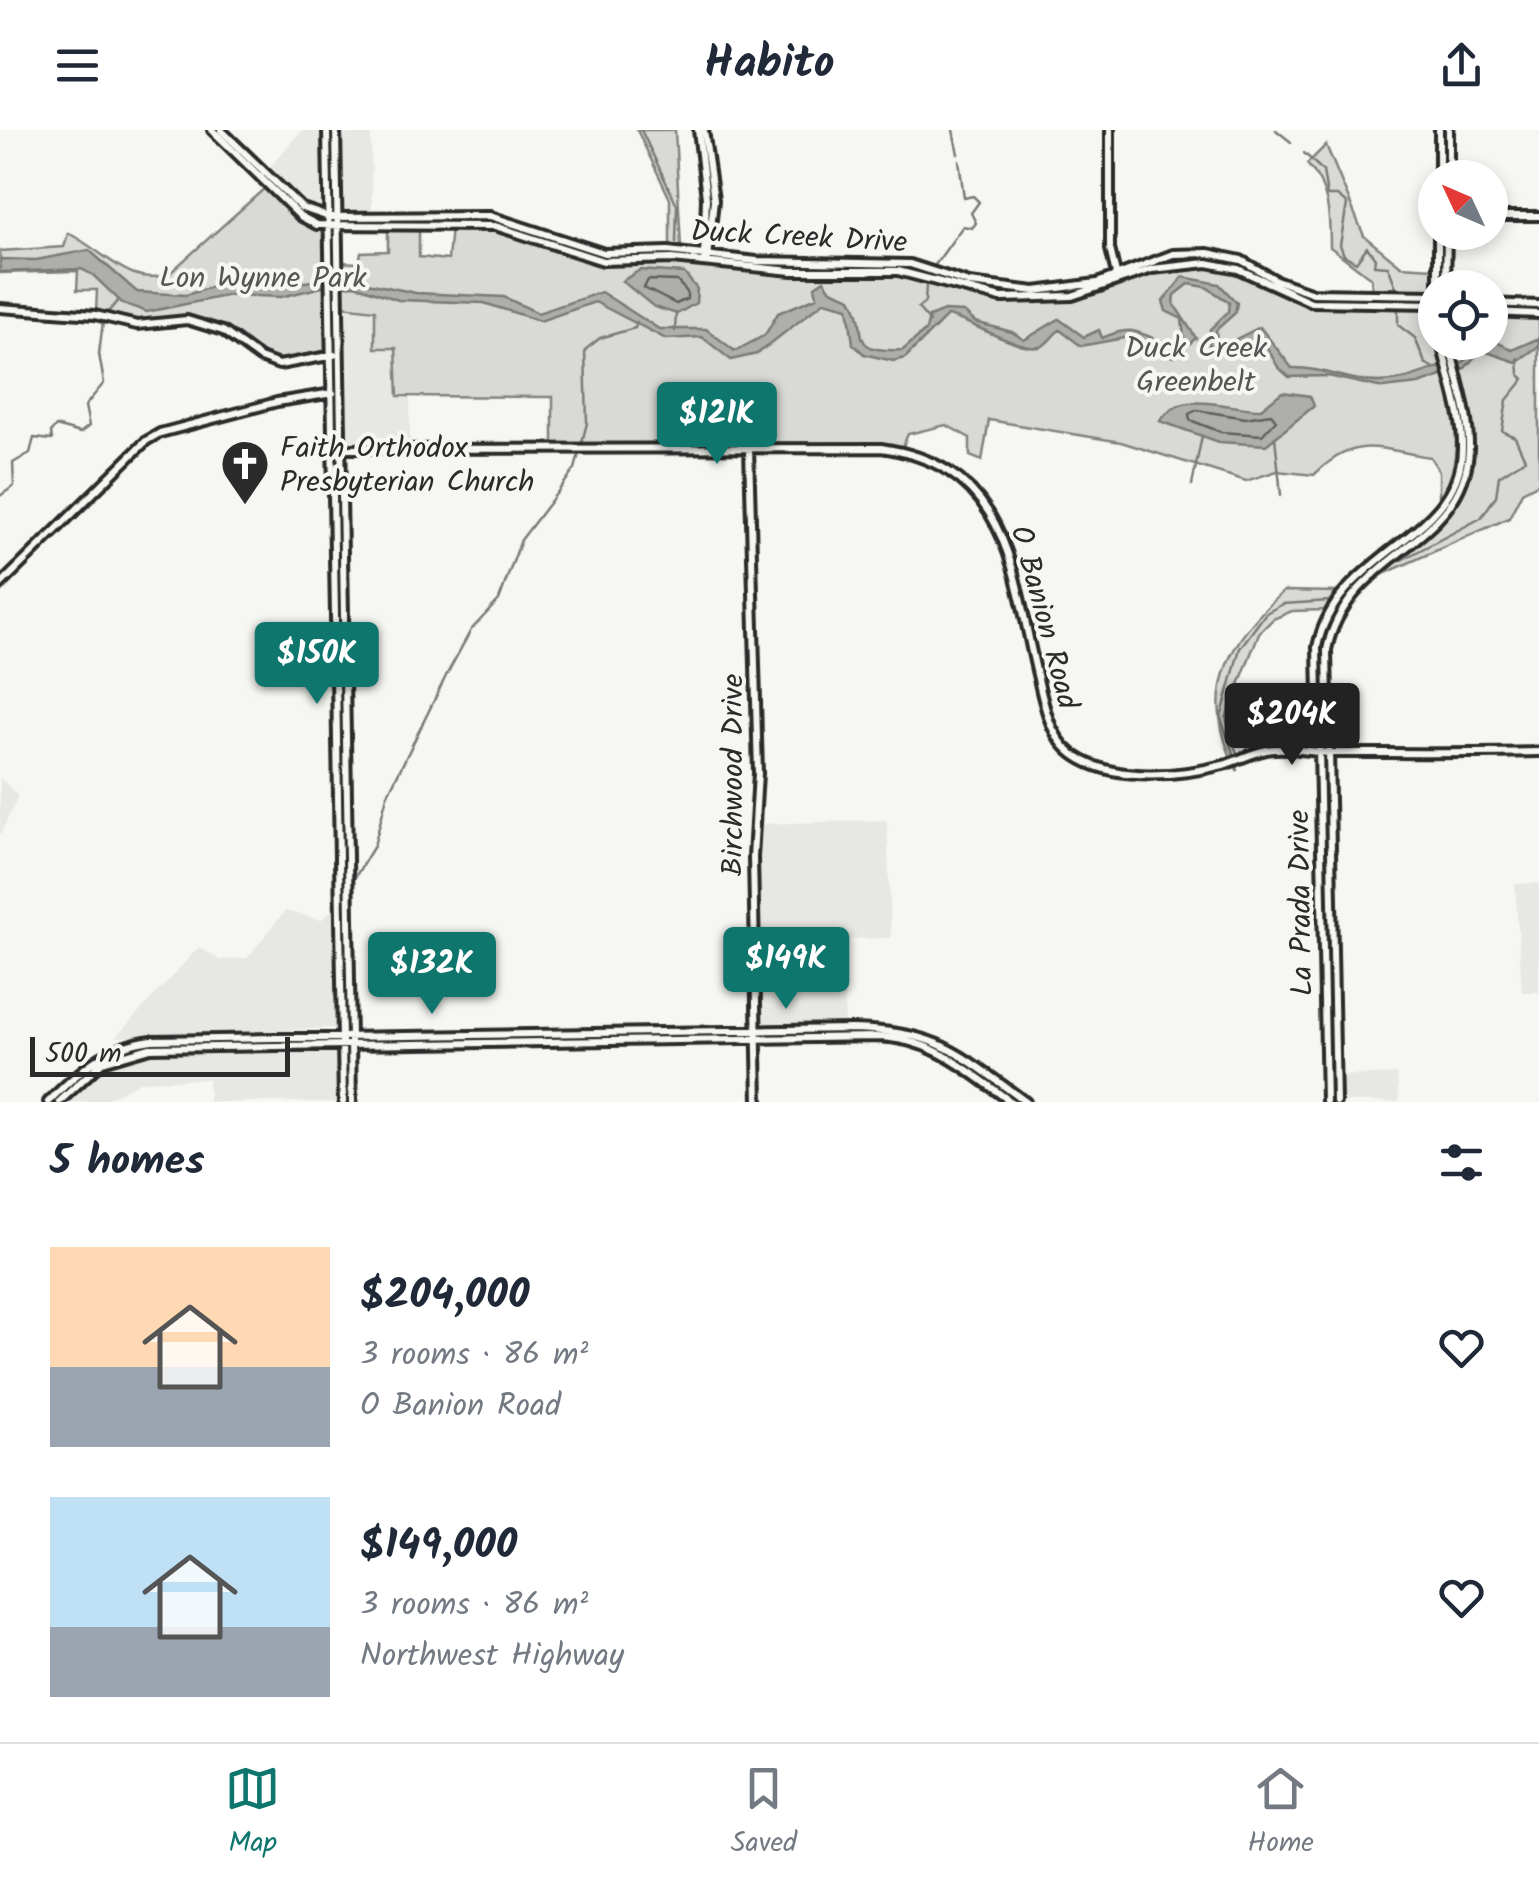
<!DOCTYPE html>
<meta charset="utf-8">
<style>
:root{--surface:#fff;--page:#f2f2f3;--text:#1f2937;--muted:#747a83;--line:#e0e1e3;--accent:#0f766e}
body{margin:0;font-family:Kalam,sans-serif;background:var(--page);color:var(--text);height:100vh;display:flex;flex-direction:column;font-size:38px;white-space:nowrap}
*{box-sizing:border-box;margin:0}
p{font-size:32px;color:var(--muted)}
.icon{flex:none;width:55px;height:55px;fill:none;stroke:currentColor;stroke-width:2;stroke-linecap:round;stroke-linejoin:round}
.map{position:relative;height:972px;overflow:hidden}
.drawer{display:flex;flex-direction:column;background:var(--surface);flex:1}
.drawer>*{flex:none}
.needle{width:65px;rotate:314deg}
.controls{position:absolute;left:1418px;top:30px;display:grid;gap:20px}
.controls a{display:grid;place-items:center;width:90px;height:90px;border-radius:50%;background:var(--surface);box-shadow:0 5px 15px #0003;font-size:50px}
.scale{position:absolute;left:30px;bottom:25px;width:260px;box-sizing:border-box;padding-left:10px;border:5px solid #2b2b2b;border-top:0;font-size:28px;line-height:35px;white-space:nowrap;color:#2b2b2b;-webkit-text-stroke:8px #f6f6f2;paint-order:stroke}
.price{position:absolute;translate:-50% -85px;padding:0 22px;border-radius:10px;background:var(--accent);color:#fff;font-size:32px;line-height:65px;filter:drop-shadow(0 2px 5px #0008)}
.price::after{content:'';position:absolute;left:50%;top:60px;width:30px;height:22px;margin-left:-15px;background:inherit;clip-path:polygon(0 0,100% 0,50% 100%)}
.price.selected{background:#222;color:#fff}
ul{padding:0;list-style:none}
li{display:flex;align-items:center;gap:30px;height:250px;padding:0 50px}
li span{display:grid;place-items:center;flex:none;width:280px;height:200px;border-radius:0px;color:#555}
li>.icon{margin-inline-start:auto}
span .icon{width:120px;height:120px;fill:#fffc;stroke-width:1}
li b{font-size:42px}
h2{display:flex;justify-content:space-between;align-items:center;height:120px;padding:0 50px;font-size:42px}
header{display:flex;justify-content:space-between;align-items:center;height:130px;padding:0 50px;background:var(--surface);font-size:45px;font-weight:700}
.tab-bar{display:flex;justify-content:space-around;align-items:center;height:140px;border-top:2px solid var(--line);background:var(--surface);font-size:28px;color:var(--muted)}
.tab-bar a{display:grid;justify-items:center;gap:5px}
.tab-bar .selected{color:var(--accent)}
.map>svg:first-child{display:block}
.built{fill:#e7e7e3}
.green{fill:#d9d9d5;stroke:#828280;stroke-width:2.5}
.water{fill:#aeaeab;stroke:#7a7a78;stroke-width:2.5}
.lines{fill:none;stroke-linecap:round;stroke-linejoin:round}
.shore{stroke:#5f5f5e;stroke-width:2.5}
.stream{stroke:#7a7a78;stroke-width:2.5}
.secondary-casing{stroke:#2b2b2b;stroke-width:14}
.secondary{stroke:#f6f6f2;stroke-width:6}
.labels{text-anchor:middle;stroke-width:8;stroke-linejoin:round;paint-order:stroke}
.street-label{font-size:30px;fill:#2b2b2b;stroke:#f6f6f2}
.park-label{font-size:30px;fill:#565656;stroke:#f6f6f2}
.poi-label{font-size:30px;fill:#2b2b2b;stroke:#f6f6f2;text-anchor:start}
</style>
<header><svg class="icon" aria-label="menu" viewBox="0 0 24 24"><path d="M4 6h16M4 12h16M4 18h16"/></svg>Habito<svg class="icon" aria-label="share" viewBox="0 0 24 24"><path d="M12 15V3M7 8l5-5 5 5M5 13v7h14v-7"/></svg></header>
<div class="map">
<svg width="1539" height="972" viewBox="0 0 1539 972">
<rect width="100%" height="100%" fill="#f6f6f2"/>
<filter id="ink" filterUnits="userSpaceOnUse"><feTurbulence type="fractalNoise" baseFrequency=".01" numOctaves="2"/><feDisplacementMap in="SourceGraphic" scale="20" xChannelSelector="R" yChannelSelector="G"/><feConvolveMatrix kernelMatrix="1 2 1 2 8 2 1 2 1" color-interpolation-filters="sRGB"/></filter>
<g filter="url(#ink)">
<path class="built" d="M302,0H325L326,76L316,81L306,78L267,40Z
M339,4H371L372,83L339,81Z
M342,176L376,180L396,217L398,266H410V315L345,312Z
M0,648L18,666L0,705Z
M887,690L891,808L843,809L845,896H760L758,694Z
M1539,753V862H1522L1515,754Z
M334,778L335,898L116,907L199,817L220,830L247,828L285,781L321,790Z
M335,922L337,972H209L208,949L141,951L102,972H64L95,943L141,923Z
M1397,944L1399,972H1338L1337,946Z"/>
<path class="green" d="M637,0H675L681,118L670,116V69Z
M1326,15L1364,106L1401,136L1433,138L1434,161H1372L1371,148L1330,117C1330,87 1329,56 1307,34Z
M266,57L306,94L326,103V222C241,247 265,200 205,192C184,190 162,195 142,194C126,193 110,186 96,182L97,160H77L78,141L0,143V121L64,117L68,103C105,121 132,161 171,142Z
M451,96L522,103L562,122L601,133L671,132L756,141L914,147L1001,172L1038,173L1101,163L1141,147L1193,136L1233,142L1293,170L1331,177H1433L1435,212L1439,213C1452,273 1470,316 1439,374V341L1430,327C1378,319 1355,304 1314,345L1277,341L1246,351L1121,312L989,290L982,331L970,326V308L946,295L908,304L903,316L553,314V267L398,266L396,218H375V180L342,176L341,132L359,133L361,122L388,121V99L419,97V127L448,130Z
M1490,184L1539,186V353L1522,362L1509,388L1368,451C1485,356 1485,361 1454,213L1490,212Z
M1284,461L1335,462L1324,480L1292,481L1273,489L1259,503L1226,588L1237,624L1230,625C1202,556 1232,507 1284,461Z"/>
<path class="water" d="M89,120L137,162L186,165L228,152L254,157L344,148L416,163L504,167L538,183L601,162L659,199H706L735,221L765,205L778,183L817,167L815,156L824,150L831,160L851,168C872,202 843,223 903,220L926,200L929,187L944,181L964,182L975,192L1012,202L1024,210L1059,189L1084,207L1099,200L1102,208C1138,192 1137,206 1170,213L1165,217L1171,221L1184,208L1182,189L1166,181L1163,171L1183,147L1219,154L1237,173L1235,183L1216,200L1217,211H1232L1260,197L1292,238C1322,237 1349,252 1378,252C1411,252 1433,235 1463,232L1477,213L1490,212V208L1512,220L1539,208V216L1516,232L1481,220L1465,238L1419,254L1383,258L1328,246L1289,247L1278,237L1261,207L1227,220L1209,215L1210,199L1228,182L1229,172L1206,157L1189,154L1175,165L1174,174L1196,208L1174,227L1150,218L1135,206L1081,216L1060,200C1053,204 1049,213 1042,216C1024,225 968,189 947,186L905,228L893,231L864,224L853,214L848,177L825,171L757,224L731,230L702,207L666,209L595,172L540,191L484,173L398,170L355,155L326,156L281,167L230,165L147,182L122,173L93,145L81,139L0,142V129L36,130Z
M640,140L684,143L697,159L696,173L677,184L654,177L622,151Z
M1282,262L1310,266L1314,276L1266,315L1219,312L1160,291C1183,258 1224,279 1261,279Z"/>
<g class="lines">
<path class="shore" d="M648,150L677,151L687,162V169L676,174L644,158Z
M1197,280L1245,288L1271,284L1276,290L1262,305L1221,302L1190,290L1189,284Z"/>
<path class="stream" d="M641,0L677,75L676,112
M953,0L958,24
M1276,0L1291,12
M1304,23L1323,41L1327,66H1337L1347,74L1340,115L1344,125L1356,132L1367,117L1375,128L1374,135L1388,136L1397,160
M935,135L963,96L972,98L976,93L971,83L979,72L973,66L964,68L959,30
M926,156L925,172L918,178L930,192
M1398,181V195L1415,208L1425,233L1435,239
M106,184L118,171
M675,201L676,184
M1275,307L1281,365
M1192,355L1202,306
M0,366L14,356L13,333L30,323L34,308L52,310L51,302L56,296L80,303L89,296L85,276L104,253L99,224L103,192
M1392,435L1481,388L1496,366L1499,346L1525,329L1515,307L1502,301L1507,270L1524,249L1519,244L1518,228
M1234,626L1221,588L1240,518L1266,483L1283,474L1330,471
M1236,637L1237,640
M352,752L374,716L387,666L447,544L471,500L499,470L521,410L575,339L587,293L585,220L600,208L635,198L637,192"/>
<g class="secondary-casing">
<path id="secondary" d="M212,0L300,86L317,95L495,96L603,131L672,129L792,141H898L1001,168L1072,166L1152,139L1207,133L1238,139L1311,172L1435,174
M221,0L302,78L329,87L490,86L604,123L668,121L757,131L910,134L969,153L1035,161L1097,153L1173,124L1208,123L1241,130L1276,150L1313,163L1435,165
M327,0L343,972
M336,0L352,972
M698,0L706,68L704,127
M704,0L714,70L708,128
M1110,0V119L1117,148
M1439,48V0
M1449,48V0
M1490,81L1505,86H1539
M1438,102V158
M1446,158L1447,102
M1490,173L1539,175
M0,178L95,185L137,195L187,190L223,201L260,228L279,235L334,225
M1490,182L1539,184
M333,319L881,318C1013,337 1012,446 1039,553C1046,583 1052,614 1082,630C1120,651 1182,646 1223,635C1240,630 1256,620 1274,619C1293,617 1314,623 1334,623C1402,623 1471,624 1539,622
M749,319L758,643L753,727L758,972
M0,455L146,311L160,303L277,272L333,263
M48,972C80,940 105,916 152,910L852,899C939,901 958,923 1026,972
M59,972L102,932L150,918L876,907C933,908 967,940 1011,972
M1326,972L1317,517C1337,420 1460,410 1462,319C1463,284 1448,247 1441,212
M1336,972L1327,520C1346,423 1466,415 1469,319C1470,284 1456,246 1449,212"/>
</g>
<use href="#secondary" class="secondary"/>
</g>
</g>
<defs>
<g id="church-pin" transform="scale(2.5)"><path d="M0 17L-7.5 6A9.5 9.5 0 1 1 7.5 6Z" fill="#2b2b2b" stroke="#f6f6f2"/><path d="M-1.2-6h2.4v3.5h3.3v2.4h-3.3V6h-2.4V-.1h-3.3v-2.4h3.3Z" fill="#fff"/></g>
</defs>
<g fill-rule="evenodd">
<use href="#church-pin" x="245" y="334"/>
</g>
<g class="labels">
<g class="street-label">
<text transform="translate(799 106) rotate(3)" y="10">Duck Creek Drive</text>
<text transform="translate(1045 487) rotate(75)" y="10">O Banion Road</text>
<text transform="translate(732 645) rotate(-90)" y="10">Birchwood Drive</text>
<text transform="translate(1300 773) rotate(-91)" y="10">La Prada Drive</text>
</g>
<g class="park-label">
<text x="263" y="157">Lon Wynne Park</text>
<text x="1196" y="227">Duck Creek<tspan x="1196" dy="34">Greenbelt</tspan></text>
</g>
<g class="poi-label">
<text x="280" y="327">Faith Orthodox<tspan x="280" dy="34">Presbyterian Church</tspan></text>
</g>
</g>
</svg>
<div class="controls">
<a><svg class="needle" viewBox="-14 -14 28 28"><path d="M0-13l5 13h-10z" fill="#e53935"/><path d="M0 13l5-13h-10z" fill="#747a83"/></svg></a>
<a><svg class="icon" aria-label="locate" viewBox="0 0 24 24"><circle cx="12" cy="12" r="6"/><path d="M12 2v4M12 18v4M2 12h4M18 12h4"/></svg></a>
</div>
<div class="scale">500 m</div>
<b class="price" style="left:717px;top:337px">$121K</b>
<b class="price" style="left:317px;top:577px">$150K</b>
<b class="price selected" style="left:1292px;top:638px">$204K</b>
<b class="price" style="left:786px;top:882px">$149K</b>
<b class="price" style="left:432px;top:887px">$132K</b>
</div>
<section class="drawer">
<h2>5 homes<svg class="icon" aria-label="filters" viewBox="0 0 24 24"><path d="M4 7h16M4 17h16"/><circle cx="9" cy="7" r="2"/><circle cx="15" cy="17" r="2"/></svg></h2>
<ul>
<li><span style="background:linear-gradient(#ffd9b3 60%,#9aa5b1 0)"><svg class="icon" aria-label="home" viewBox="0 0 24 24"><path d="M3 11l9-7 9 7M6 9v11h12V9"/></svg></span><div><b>$204,000</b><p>3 rooms · 86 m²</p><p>O Banion Road</p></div><svg class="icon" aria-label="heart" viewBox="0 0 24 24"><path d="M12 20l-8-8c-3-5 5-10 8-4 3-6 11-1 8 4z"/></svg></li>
<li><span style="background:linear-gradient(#bfe0f5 65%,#9aa5b1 0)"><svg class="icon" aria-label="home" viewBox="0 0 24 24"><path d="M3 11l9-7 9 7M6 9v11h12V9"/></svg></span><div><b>$149,000</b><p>3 rooms · 86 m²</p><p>Northwest Highway</p></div><svg class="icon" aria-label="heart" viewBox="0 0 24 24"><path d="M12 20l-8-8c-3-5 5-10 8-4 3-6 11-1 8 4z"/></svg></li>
</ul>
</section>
<nav class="tab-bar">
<a class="selected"><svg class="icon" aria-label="map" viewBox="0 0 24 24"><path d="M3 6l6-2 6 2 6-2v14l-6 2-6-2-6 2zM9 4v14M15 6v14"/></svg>Map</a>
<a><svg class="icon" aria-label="saved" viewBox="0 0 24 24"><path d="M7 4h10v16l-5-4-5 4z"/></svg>Saved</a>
<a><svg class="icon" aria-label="home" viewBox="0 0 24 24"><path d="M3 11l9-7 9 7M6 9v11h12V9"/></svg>Home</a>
</nav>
